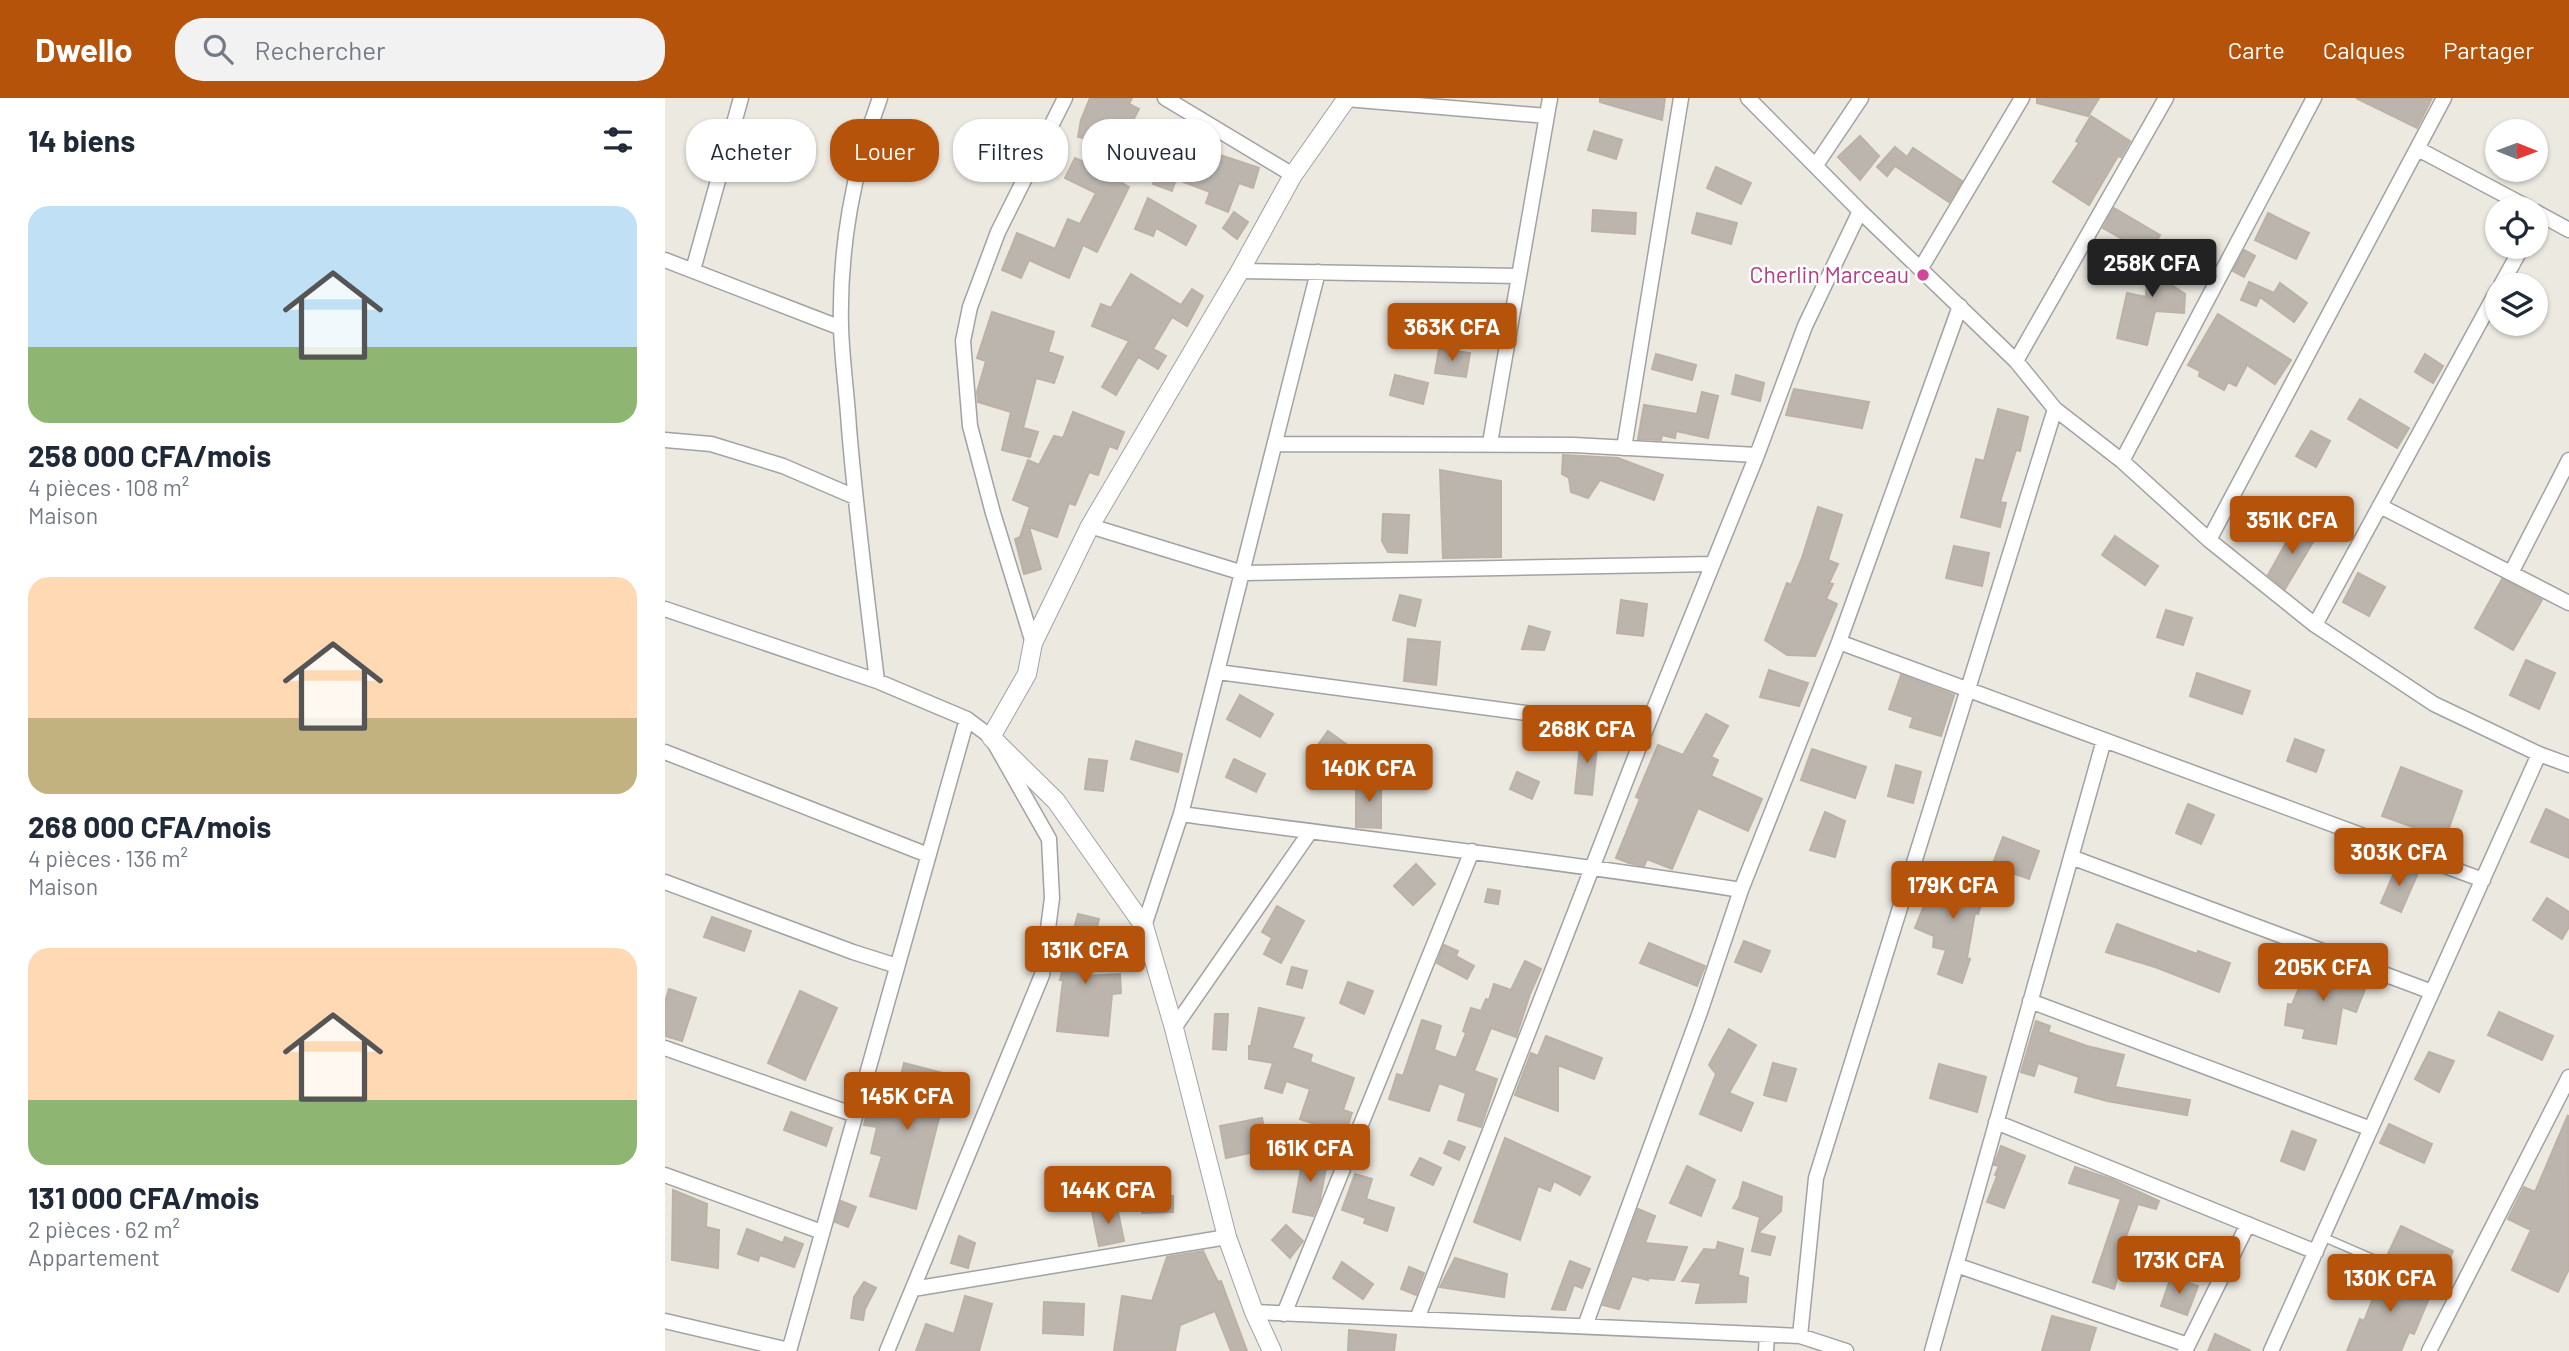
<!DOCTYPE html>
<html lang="fr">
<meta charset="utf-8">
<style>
:root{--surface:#fff;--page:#f2f2f3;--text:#1f2937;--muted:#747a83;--accent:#b45309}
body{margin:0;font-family:Barlow,sans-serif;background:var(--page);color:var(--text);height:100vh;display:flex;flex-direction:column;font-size:26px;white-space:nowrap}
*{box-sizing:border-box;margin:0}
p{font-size:23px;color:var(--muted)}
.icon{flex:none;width:38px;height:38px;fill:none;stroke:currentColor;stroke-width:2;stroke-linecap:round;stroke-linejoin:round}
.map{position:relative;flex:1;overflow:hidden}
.drawer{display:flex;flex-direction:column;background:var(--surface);width:665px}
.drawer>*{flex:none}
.top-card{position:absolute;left:21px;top:21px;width:665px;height:63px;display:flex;gap:14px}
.needle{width:46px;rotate:91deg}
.controls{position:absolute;left:1820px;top:21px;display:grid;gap:14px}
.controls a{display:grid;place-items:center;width:63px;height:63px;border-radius:50%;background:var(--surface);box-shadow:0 2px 5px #0004;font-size:35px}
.price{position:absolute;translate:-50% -60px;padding:0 16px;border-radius:7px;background:var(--accent);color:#fff;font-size:23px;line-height:46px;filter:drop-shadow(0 2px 4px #0008)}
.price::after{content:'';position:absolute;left:50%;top:42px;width:21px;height:16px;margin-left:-10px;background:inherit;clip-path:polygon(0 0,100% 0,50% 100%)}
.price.on{background:#222;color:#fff}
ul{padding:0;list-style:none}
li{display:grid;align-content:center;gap:14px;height:371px;padding:0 28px}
li span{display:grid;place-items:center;height:217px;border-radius:21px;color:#555}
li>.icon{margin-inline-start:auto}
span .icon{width:126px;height:126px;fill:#fffc;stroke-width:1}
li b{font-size:30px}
h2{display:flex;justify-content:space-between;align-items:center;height:84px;padding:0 28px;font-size:30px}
.chip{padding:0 24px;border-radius:28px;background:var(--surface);box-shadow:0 2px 5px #0004;font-size:24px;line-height:63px}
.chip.on{background:var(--accent);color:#fff}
header{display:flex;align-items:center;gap:42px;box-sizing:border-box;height:98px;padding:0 35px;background:var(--accent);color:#fff}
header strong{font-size:33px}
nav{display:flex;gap:38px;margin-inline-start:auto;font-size:24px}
.search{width:490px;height:63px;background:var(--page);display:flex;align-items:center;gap:18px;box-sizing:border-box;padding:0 24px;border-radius:28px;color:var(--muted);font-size:26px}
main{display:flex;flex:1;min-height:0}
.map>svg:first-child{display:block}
.building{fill:#bcb5ae;stroke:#bcb1a5;stroke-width:2}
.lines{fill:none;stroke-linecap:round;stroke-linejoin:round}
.service-casing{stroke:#a2a2a2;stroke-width:10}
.minor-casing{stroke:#a2a2a2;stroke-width:17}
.tertiary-casing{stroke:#a2a2a2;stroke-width:20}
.service{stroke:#fff;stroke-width:7}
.minor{stroke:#fff;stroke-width:14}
.tertiary{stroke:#fff;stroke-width:18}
.hotel-dot{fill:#d1479c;stroke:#fff;stroke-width:2.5}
.labels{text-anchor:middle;stroke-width:5;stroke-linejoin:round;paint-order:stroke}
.hotel-label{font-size:23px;fill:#b23c85;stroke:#fff;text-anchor:end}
</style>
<header>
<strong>Dwello</strong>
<div class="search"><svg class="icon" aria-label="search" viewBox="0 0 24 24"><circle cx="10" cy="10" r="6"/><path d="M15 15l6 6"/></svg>Rechercher</div>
<nav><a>Carte</a><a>Calques</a><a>Partager</a></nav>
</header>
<main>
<section class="drawer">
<h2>14 biens<svg class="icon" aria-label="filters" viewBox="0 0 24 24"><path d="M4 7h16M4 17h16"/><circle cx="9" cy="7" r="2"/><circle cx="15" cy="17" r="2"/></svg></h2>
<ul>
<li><span style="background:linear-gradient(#bfe0f5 65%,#8fb573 0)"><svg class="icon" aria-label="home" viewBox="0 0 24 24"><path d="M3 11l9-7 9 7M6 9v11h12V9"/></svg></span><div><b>258 000 CFA/mois</b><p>4 pièces · 108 m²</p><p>Maison</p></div></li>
<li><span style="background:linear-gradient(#ffd9b3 65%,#c2b280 0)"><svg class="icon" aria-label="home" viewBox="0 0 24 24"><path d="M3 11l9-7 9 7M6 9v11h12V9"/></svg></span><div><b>268 000 CFA/mois</b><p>4 pièces · 136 m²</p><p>Maison</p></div></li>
<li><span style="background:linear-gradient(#ffd9b3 70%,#8fb573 0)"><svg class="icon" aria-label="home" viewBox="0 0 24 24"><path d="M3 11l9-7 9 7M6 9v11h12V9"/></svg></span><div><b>131 000 CFA/mois</b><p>2 pièces · 62 m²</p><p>Appartement</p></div></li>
</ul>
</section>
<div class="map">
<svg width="1904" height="1253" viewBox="0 0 1904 1253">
<rect width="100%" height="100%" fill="#ece9e1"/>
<path class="building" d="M425,0H467L464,6L474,11L463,32L484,46L492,28L554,52L552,56L594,70L588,90L574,85L563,114L541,105L545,94L511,81L507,93L488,86L499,59L483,52L469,79L452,73L466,52L433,30L431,42L413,39L416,22Z
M935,0H1000L997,22L935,4Z
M1372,0H1434L1423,18L1372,5Z
M1691,0H1767L1752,30Z
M1426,18L1465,43L1456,59L1453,58L1424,107L1388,84L1414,45L1411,43Z
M929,33L957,42L951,61L923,52Z
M1195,38L1214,58L1195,82L1173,59Z
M1230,49L1242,59L1248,50L1297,83L1284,104L1230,68L1222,78L1212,69Z
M410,60L459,82L457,85L464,89L432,154L418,147L404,180L364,162L356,180L337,172L352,135L390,151L403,121L415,126L431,95L400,80Z
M1051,69L1086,85L1076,106L1042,90Z
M483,100L531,128L521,147L491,130L488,138L470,131Z
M1449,110L1495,137L1484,156L1438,130Z
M928,112L971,115L970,136L927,133Z
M569,114L583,124L572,141L558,130Z
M1032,115L1072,125L1066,146L1027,135Z
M1603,115L1644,135L1631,161L1590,142Z
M1579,152L1590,158L1579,179L1568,173Z
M1477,155L1523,160L1522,178L1502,169L1496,180L1520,196L1519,215L1490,213L1482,247L1452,240L1462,195L1481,199L1483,161L1477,158Z
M466,176L516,207L527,191L538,198L522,228L507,219L488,251L501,258L493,271L473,259L451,297L437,289L464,243L427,228L436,206L446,210Z
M1584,184L1609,195L1615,185L1642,205L1629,224L1595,199L1591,208L1576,202Z
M327,214L389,234L383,254L398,259L389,285L371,280L358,330L373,334L365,359L337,352L346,314L313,304L312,294L321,263L312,260Z
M1553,216L1626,262L1610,286L1582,267L1571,288L1563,284L1559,292L1534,278L1535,273L1523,267Z
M774,251L805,255L801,279L770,275Z
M991,256L1031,267L1027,282L987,271Z
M1760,256L1778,268L1768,285L1750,274Z
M730,277L763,285L758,306L725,297Z
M1071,277L1099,285L1095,303L1067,296Z
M1129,291L1204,304L1197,330L1121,317Z
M1037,294L1053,298L1043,340L1011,333L1010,340L997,337L996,342L973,341L979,307L1032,316Z
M1695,301L1744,330L1732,350L1683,321Z
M1333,311L1363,319L1355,353L1351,352L1335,404L1341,405L1335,429L1296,419L1311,361L1319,363Z
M408,314L459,334L452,351L444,348L433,377L424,374L410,407L404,405L392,439L364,429L376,471L359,476L350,441L355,439L365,409L348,402L363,362L374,367L389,338L398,340Z
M1646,333L1665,343L1651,369L1631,358Z
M898,357L953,360L998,377L989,402L935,382L923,400L906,394L904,380L897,376Z
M775,372L836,383V459L778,460Z
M1153,409L1177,417L1163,462L1173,466L1164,485L1168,486L1161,501L1172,506L1150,558L1122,557L1100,542L1122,485L1126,487L1137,460Z
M718,416L744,417L742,455L723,454L717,443Z
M1631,427L1651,439L1620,491L1603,477Z
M1450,438L1493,468L1480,487L1437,457Z
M1289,448L1324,455L1317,488L1281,480Z
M1693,475L1720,489L1704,518L1678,504Z
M1837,481L1877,502L1848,552L1810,530Z
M735,497L756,502L750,528L728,522Z
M956,502L982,506L978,538L952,535Z
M1501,512L1527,520L1518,547L1492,539Z
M864,528L885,534L879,552L857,551Z
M743,541L775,544L771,587L739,583Z
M1861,562L1890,575L1874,611L1845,597Z
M1104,572L1143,585L1134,608L1095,599Z
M1532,575L1585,593L1577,616L1525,598Z
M1236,577L1289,597L1276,638L1245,629L1248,619L1224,611Z
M575,597L608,616L595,639L562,621Z
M1041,616L1063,628L1046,659L1053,662L1046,678L1097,701L1083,733L1033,710L1007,771L982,761L979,768L964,765L951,760L975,701L971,699L993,647L1018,657Z
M663,633L681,646L660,675L642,662Z
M916,638L933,639L927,697L910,695Z
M1630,641L1659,652L1651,674L1622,663Z
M471,643L517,656L513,674L466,661Z
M1147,651L1201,669L1190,700L1136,682Z
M424,661L442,663L438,693L420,691Z
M569,661L600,676L591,694L561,679Z
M1231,667L1256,674L1248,705L1223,698Z
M1736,669L1797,693L1780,741L1717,718Z
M852,674L874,684L867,701L845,691Z
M691,683H716V730L691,729Z
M1523,706L1549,717L1536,746L1511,735Z
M1881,711L1904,722V760L1866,744Z
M1160,714L1180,723L1170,759L1145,752Z
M1338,739L1374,753L1364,781L1327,768Z
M751,766L770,786L748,807L729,788Z
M1733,766L1753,775L1736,814L1716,805Z
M1278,772L1323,787L1313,816L1310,815L1302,860L1305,861L1297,885L1273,876L1281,852L1268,849L1269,838L1250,830L1262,800L1267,802Z
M823,791L835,793L833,806L820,804Z
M1882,800L1904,814V829L1897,841L1868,822Z
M612,808L639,823L616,865L599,856L607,840L597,834Z
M413,816L434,821L419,878L455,876L456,895L447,896L443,938L392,933L398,882H395Z
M47,819L86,833L79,853L39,839Z
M1452,826L1532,856L1533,853L1565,865L1554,894L1490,869L1441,854Z
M1079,843L1105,853L1096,874L1070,864Z
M984,845L1040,868L1032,888L975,865Z
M779,847L793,853L791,858L809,868L802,881L772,865Z
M860,863L876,871L865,896L851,939L826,930L809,973L832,981L816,1029L793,1022L801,995L774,985L764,1013L724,1001L732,976L738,978L757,922L776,928L769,952L791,960L801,935L798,933L806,910L816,913L821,901L824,902L829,886L846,892Z
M1645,863L1702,886L1691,914L1677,909L1671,946L1638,940L1640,931L1620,927L1623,906L1627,907Z
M627,869L642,873L637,890L622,886Z
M683,884L708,893L699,916L675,905Z
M4,891L31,900L17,943L0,938V904Z
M135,893L172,910L140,982L103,965Z
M594,910L639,920L627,950L647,957L645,964L689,980L678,1012L687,1015L680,1036L635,1021L645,991L621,983L617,995L600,990L608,965L584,961V948H586Z
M1834,914L1888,938L1877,962L1823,937Z
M550,916H563L561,952L548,951Z
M1371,923L1385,928L1383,934L1422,948L1459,957L1450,989L1525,1002L1522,1017L1442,1003L1410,994L1414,979L1373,965L1369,978L1356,974Z
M1064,931L1091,947L1064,995L1088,1005L1076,1033L1035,1016L1051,976L1044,967Z
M881,938L937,960L929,981L893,967V1013L850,997L866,955L873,958Z
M1764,954L1789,963L1774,994L1750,981Z
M239,965L293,979L287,1002L279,1000L251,1111L205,1098L217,1058L206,1055L212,1029L199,1027L208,994L230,1001Z
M1108,965L1131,971L1121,1003L1099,997Z
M1274,966L1321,979L1312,1014L1265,1000Z
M126,1014L167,1030L161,1048L119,1032Z
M1903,1017L1904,1171L1893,1194L1847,1172L1866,1132L1843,1121L1859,1089L1870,1094Z
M597,1020L603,1051L561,1060L555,1028Z
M1724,1026L1767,1046L1759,1065L1715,1045Z
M1627,1033L1651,1042L1639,1072L1616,1063Z
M840,1040L925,1079L915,1097L889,1083L885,1093L873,1088L855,1142L809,1124Z
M784,1043L800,1049L794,1062L779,1055Z
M1336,1048L1360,1058L1339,1110L1322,1104L1332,1078L1330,1077L1334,1068L1329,1067Z
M639,1054L663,1059L655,1102L648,1118L628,1114Z
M755,1060L776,1070L768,1087L746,1077Z
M1022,1068L1050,1082L1036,1118L1005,1105Z
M1410,1069L1446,1081L1494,1103L1491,1111L1473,1106L1455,1155L1460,1156L1449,1191L1428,1184L1456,1101L1404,1085Z
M690,1076L707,1081L701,1101L729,1110L722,1133L699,1125L701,1120L677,1112Z
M1078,1084L1117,1099L1116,1113L1093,1135L1110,1139L1105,1157L1087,1153L1095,1119L1068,1110L1074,1100Z
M8,1092L42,1106L41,1129L54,1132L53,1170L7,1162Z
M508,1098V1114L477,1115L476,1099Z
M176,1103L191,1109L183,1129L170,1124Z
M452,1109L459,1143L434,1148L427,1114Z
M973,1111L990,1118L980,1145L1022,1149L1009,1182L983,1180V1182L967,1178L954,1211L938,1207Z
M621,1127L638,1143L625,1160L607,1142Z
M1736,1128L1788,1153L1774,1183L1721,1160Z
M82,1131L118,1145L120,1139L138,1146L129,1169L95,1157L93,1163L73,1156Z
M294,1138L310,1145L303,1170L286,1165Z
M1053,1144L1078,1151L1073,1177L1083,1180L1081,1204L1031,1205L1036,1185L1017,1183L1039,1151L1051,1152Z
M538,1153L553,1184L556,1183L582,1253H566L550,1213L515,1227L510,1253H449L457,1198L487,1203L502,1159Z
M790,1160L842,1176L839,1199L775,1189Z
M905,1163L925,1171L917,1190L909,1187L900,1212L887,1211Z
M677,1164L708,1186L698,1201L668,1180Z
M744,1169L759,1175L751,1197L736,1191Z
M1713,1170L1767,1193L1749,1236L1744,1234L1736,1253H1682L1695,1221L1699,1223L1708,1200L1702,1197Z
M1506,1179L1533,1188L1522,1217L1496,1208Z
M199,1184L211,1190L200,1211L198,1222L186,1220L189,1199Z
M300,1198L327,1206L314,1253H251L261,1226L289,1236Z
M379,1204L419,1206L418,1237L378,1235Z
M1387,1218L1431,1230L1424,1253H1377Z
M684,1232L731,1237L729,1253H683Z
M1550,1236L1586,1253H1543Z"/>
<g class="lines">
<g class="service-casing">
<path id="service" d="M1658,1139L1792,1197"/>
</g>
<g class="minor-casing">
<path id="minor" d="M500,0L628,77
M1083,0L1195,113L1351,263L1390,311L1457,363L1544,442L1650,527L1769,606L1874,656L1904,667
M681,1L882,18
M1753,51L1864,110
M1151,67L1196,0
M1871,114L1904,132
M0,162L176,230
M1256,170L1357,0
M28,172L76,0
M575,173L854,178
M1836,187L1857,149
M1351,263L1501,0
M0,342L46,346L118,368L190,399
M825,345L885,0
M611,346L909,347L1092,357
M959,350L1016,0
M1457,363L1649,0
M1715,408L1904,505
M425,428L578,475L1048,466
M1544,442L1779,0
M1846,475L1904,362
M0,511L212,583L302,621L326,639L384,741L387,800L377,877L222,1253
M1650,527L1832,193
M1174,544L1818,782
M368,545L328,415L305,328L298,243L305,209L333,134L400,0
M553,574L981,631
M212,583C202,499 191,414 184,330C182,296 177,263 176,229C174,152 188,72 215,0
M0,654L263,757
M516,716C703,742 890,762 1076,792
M1406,759L1767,894
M0,784L188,854L232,868
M479,828L516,716L653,174
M1365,903L1706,1031
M509,930L645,734
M0,950L190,1017
M1331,1024L1651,1154
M0,1077L157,1134
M1291,1167L1523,1247
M248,1191L562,1139
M589,1214L1135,1238L1181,1253
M619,1216L807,753
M752,1221L981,631L1092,357L1140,228L1195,113
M0,1223L124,1252
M920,1228L1035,914L1076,792L1174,544L1295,208
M1135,1238L1151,1080L1390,311
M124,1253L302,621
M1101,1253L1102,1237
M1267,1253L1439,642
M1520,1253L1583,1126
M1606,1253L1874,656
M1764,1253L1904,979"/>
</g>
<g class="tertiary-casing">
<path id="tertiary" d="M607,1253L589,1214L562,1139L509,930L479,828L391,703L326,639L362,576L368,545L425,428L575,173L628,77L682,0"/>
</g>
<use href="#service" class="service"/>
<use href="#minor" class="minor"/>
<use href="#tertiary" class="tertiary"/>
</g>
<circle class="hotel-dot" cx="1258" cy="177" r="7"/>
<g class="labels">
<g class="hotel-label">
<text x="1244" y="185">Cherlin Marceau</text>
</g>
</g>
</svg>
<div class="controls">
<a><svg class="needle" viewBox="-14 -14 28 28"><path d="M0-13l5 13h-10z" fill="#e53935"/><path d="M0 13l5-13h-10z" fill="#747a83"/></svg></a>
<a><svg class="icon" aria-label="locate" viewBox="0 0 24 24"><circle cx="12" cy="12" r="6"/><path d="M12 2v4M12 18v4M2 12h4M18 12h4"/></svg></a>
<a><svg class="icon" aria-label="layers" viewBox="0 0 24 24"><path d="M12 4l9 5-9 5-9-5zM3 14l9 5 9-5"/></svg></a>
</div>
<b class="price on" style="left:1487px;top:201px">258K CFA</b>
<b class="price" style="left:787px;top:265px">363K CFA</b>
<b class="price" style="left:1627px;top:458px">351K CFA</b>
<b class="price" style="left:922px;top:667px">268K CFA</b>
<b class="price" style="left:704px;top:706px">140K CFA</b>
<b class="price" style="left:1734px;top:790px">303K CFA</b>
<b class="price" style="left:1288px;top:823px">179K CFA</b>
<b class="price" style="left:420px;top:888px">131K CFA</b>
<b class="price" style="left:1658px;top:905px">205K CFA</b>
<b class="price" style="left:242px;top:1034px">145K CFA</b>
<b class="price" style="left:645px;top:1086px">161K CFA</b>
<b class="price" style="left:443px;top:1128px">144K CFA</b>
<b class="price" style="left:1514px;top:1198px">173K CFA</b>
<b class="price" style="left:1725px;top:1216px">130K CFA</b>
<div class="top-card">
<a class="chip">Acheter</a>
<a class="chip on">Louer</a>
<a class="chip">Filtres</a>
<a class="chip">Nouveau</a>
</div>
</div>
</main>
